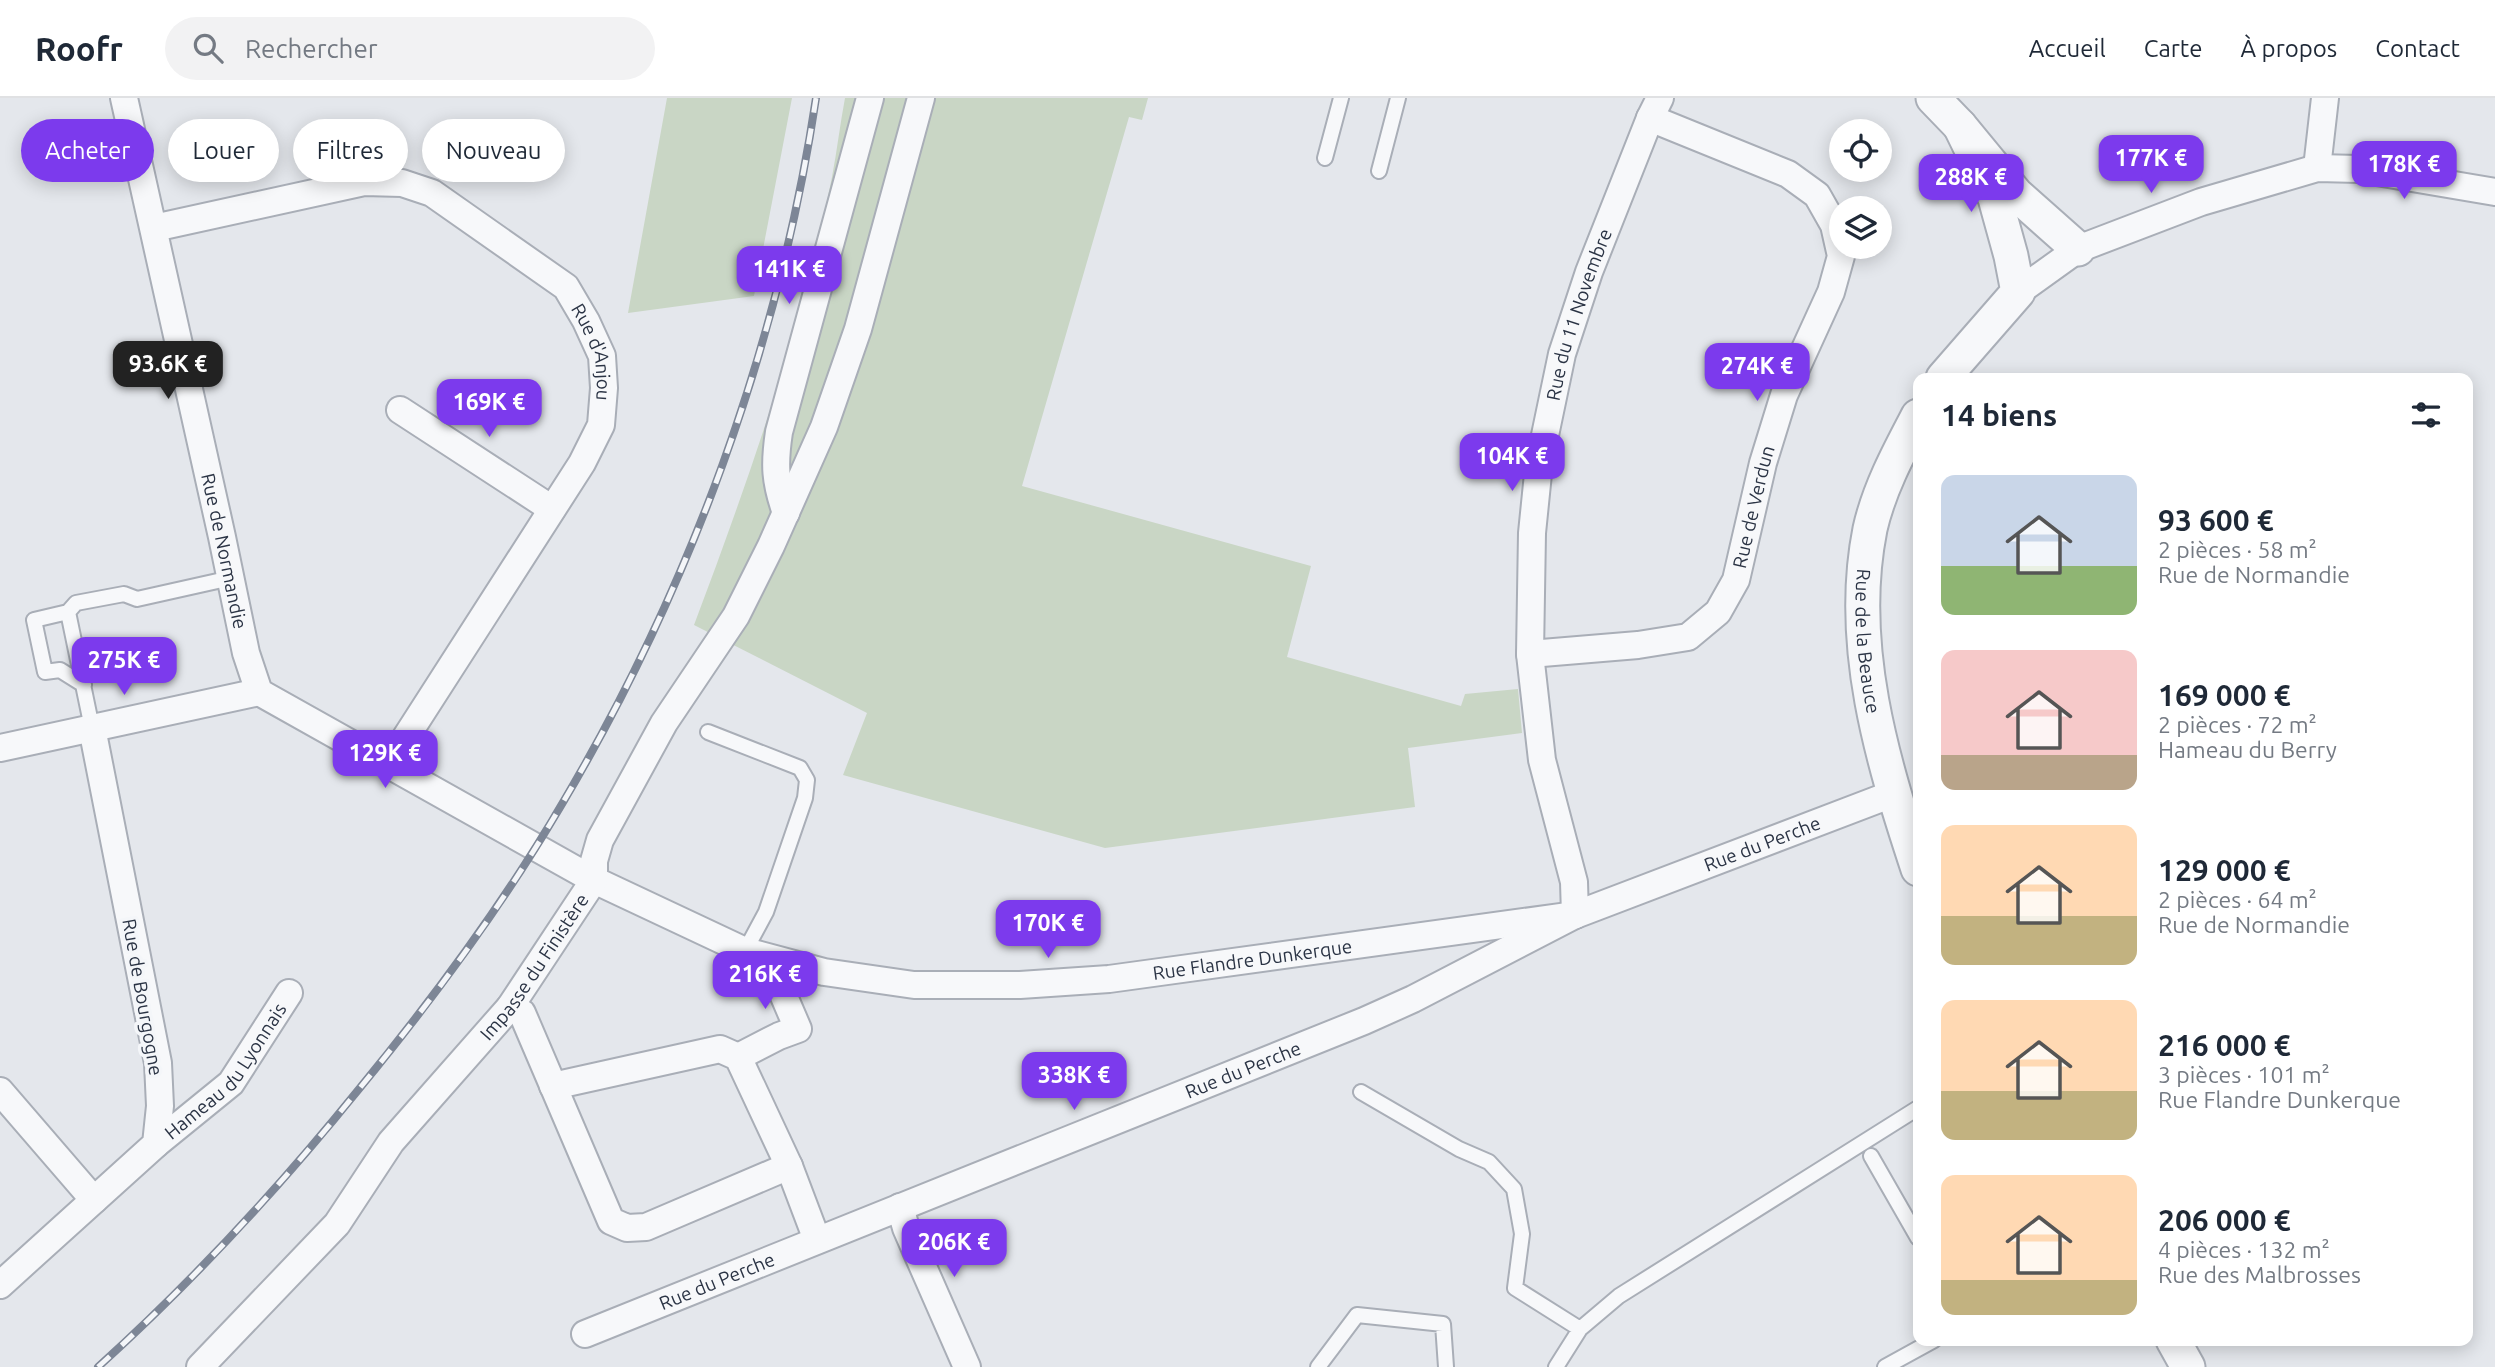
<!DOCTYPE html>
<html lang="fr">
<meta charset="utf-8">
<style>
:root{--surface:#fff;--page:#f2f2f3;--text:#1f2937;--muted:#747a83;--line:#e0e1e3;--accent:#7c3aed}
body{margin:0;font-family:Ubuntu,sans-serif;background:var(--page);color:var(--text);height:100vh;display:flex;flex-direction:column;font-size:26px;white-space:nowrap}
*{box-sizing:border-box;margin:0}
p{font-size:23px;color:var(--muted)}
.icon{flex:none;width:38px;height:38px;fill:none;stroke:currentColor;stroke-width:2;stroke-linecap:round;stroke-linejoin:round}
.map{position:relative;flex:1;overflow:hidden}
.panel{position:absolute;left:1913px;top:275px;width:560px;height:973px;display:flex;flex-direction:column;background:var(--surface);border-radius:14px;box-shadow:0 4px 18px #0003}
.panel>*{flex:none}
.banner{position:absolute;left:21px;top:21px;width:665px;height:63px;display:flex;gap:14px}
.tools{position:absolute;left:1829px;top:21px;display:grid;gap:14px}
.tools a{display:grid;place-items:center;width:63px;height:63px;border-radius:50%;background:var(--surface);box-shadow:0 4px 18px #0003;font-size:35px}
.price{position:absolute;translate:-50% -60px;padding:0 16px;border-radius:14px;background:var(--accent);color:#fff;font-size:23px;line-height:46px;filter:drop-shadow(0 2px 4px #0008)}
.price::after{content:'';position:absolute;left:50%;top:42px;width:21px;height:16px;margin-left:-10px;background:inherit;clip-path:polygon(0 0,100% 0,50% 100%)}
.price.selected{background:#222;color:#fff}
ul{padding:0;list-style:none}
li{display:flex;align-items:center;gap:21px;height:175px;padding:0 28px}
li span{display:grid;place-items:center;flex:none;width:196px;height:140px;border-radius:14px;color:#555}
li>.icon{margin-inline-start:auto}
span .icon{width:84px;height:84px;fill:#fffc;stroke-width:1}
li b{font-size:30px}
h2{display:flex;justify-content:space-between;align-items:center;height:84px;padding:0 28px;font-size:30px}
.chip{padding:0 24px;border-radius:32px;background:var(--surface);box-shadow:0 4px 18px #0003;font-size:24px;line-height:63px}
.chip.selected{background:var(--accent);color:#fff}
header{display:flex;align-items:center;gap:42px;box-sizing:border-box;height:98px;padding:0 35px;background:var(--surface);border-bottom:2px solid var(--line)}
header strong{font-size:33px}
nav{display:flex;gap:38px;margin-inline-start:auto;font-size:24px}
.search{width:490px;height:63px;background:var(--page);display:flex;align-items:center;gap:18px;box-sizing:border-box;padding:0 24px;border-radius:38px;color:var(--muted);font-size:26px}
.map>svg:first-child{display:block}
.green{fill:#c9d6c5}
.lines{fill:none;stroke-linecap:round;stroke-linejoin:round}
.service-casing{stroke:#a9aeb7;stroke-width:18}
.minor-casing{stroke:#a9aeb7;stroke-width:30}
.tertiary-casing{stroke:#a9aeb7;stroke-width:37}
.service{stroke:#f7f8fa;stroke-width:14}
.minor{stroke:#f7f8fa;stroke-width:26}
.tertiary{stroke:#f7f8fa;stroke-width:33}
.rail-casing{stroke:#7d8696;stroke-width:8}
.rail{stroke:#f4f6f9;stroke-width:5;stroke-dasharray:16;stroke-linecap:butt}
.labels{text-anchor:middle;stroke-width:7;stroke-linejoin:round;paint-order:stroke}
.street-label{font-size:19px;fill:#2b3445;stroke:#f4f6f9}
</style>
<header>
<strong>Roofr</strong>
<div class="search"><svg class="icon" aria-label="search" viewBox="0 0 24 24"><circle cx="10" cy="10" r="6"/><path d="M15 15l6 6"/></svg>Rechercher</div>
<nav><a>Accueil</a><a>Carte</a><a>À propos</a><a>Contact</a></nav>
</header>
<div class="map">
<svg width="2495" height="1269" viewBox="0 0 2495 1269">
<rect width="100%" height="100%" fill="#e4e7ec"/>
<path class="green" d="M667,0H792L754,198L628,215Z
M845,0H1148L1142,22L1129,19L1022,388L1311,468L1287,559L1461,608L1465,596L1518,591L1522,635L1408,650L1415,709L1105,750L843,677L867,615L694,527C749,381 801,233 832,79C837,53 840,26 845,0Z"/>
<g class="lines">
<g class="service-casing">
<path id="service" d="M1325,60L1341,0
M1379,73L1398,0
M68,514L34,522L45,574L60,572L84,587
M92,630L68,514L76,505L124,496L137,501L231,480
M708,634L800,670L807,682L805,700L766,814L745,853
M1361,994L1459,1051L1489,1064L1514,1091L1522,1136L1515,1190L1580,1231
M1871,1058L1918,1140
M1318,1269L1357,1217L1443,1226L1446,1269
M1556,1269L1580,1231L1619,1198L1918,1010
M1885,1269L1934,1242"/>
</g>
<g class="minor-casing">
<g id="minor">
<path id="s1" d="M124,0L222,439L246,555L259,594L594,782L745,853L824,874L914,887H1020L1109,881L1575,817"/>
<path d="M2317,70L2325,0"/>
<path id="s2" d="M154,130L364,84L402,85L432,95L566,189L586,223L602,258L604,290L601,327L582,365L388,667"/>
<path d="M2018,194L2078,151L2201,104L2317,70L2359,71L2495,94"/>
<path d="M400,312L552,411"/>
<path d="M786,415C775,384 774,367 779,334L870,0"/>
<path id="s3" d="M1530,556L1638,547L1688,539L1718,514L1736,482L1763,365L1784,297L1831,194L1841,158L1834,127L1817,97L1788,76L1650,20"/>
<path d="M0,650L259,594"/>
<path id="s4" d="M1575,817L1574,784L1542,662L1530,556L1532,435L1539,366L1562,256L1589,174L1650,20L1660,0"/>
<path d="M510,909L522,915L611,1123L627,1130L646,1129L789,1068"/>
<path d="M738,959L779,938L798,931L783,896L780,863"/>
<path d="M553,988L720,951L738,959L789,1068L817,1142"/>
<path d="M0,993L94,1102"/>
<path id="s5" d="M156,1046L231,985L289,895"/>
<path d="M900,1109L906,1130L967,1269"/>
<path d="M0,1187L156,1046L160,1008L158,965L92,630"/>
<path id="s6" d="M585,1236L1364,923L1413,901L1575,817L1895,695"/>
<path id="s7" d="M200,1269L337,1126L391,1044L510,909L594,782V763L600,742L664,625L736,518L771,448L824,329L858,231L921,0"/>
</g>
</g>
<g class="tertiary-casing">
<g id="tertiary">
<path d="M1933,0L1960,28L2016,96L2078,151"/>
<path d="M1943,280L2018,194L2011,158L1995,100L1960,28"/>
<path id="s8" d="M1918,318C1899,354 1879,391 1870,431C1847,546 1882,662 1918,771"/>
<path d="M2173,1242L2188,1269"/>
</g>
</g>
<use href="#service" class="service"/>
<use href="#minor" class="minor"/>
<use href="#tertiary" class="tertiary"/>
<g class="rail-casing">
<path id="rail" d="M98,1269C192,1184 279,1090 359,991C433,901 503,807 562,706C690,490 779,248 816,0"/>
</g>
<use href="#rail" class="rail"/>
</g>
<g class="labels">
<g class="street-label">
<text dy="7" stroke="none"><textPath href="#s4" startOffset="611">Rue du 11 Novembre</textPath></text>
<text dy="7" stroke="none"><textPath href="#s2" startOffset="520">Rue d'Anjou</textPath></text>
<text dy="7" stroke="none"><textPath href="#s3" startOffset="310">Rue de Verdun</textPath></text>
<text dy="7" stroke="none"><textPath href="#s1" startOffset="464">Rue de Normandie</textPath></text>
<text dy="7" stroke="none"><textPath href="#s8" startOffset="236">Rue de la Beauce</textPath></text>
<text dy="7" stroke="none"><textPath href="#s6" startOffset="1276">Rue du Perche</textPath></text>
<text dy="7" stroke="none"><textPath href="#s1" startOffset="1673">Rue Flandre Dunkerque</textPath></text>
<text dy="7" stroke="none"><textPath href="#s7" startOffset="523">Impasse du Finistère</textPath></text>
<text transform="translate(143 899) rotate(80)" y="7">Rue de Bourgogne</text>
<text dy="7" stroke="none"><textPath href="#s5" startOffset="102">Hameau du Lyonnais</textPath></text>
<text dy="7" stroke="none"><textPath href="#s6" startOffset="709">Rue du Perche</textPath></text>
<text dy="7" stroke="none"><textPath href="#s6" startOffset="142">Rue du Perche</textPath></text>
</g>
</g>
</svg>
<div class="tools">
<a><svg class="icon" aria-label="locate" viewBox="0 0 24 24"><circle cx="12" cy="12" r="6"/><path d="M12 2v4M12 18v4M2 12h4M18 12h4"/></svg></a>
<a><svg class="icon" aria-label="layers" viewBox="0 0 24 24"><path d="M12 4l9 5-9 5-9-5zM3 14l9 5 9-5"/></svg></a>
</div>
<b class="price" style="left:2151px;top:97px">177K €</b>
<b class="price" style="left:2404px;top:103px">178K €</b>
<b class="price" style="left:1971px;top:116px">288K €</b>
<b class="price" style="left:789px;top:208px">141K €</b>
<b class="price selected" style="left:168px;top:303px">93.6K €</b>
<b class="price" style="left:1757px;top:305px">274K €</b>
<b class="price" style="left:489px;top:341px">169K €</b>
<b class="price" style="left:1512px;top:395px">104K €</b>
<b class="price" style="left:124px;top:599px">275K €</b>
<b class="price" style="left:385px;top:692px">129K €</b>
<b class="price" style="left:1048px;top:862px">170K €</b>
<b class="price" style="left:765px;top:913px">216K €</b>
<b class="price" style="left:1074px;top:1014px">338K €</b>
<b class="price" style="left:954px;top:1181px">206K €</b>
<div class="banner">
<a class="chip selected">Acheter</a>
<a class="chip">Louer</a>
<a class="chip">Filtres</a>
<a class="chip">Nouveau</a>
</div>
<section class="panel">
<h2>14 biens<svg class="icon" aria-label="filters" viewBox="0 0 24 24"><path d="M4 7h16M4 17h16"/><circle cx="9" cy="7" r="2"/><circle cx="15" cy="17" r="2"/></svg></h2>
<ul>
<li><span style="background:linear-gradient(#c9d6e8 65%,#8fb573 0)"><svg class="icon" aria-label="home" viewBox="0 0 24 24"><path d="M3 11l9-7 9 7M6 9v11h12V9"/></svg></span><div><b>93 600 €</b><p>2 pièces · 58 m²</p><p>Rue de Normandie</p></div></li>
<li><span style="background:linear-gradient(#f6c9c9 75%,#b9a48a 0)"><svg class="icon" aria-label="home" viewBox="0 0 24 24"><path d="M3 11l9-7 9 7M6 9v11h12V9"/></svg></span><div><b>169 000 €</b><p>2 pièces · 72 m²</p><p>Hameau du Berry</p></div></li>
<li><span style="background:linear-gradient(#ffd9b3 65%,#c2b280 0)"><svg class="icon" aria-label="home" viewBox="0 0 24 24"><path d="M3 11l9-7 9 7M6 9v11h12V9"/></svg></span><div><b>129 000 €</b><p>2 pièces · 64 m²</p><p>Rue de Normandie</p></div></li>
<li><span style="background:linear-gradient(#ffd9b3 65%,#c2b280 0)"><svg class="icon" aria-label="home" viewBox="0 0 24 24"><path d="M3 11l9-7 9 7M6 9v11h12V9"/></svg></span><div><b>216 000 €</b><p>3 pièces · 101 m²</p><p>Rue Flandre Dunkerque</p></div></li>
<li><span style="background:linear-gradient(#ffd9b3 75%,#c2b280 0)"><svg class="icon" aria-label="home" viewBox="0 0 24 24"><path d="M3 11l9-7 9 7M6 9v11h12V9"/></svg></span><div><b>206 000 €</b><p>4 pièces · 132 m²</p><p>Rue des Malbrosses</p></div></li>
</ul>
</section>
</div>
